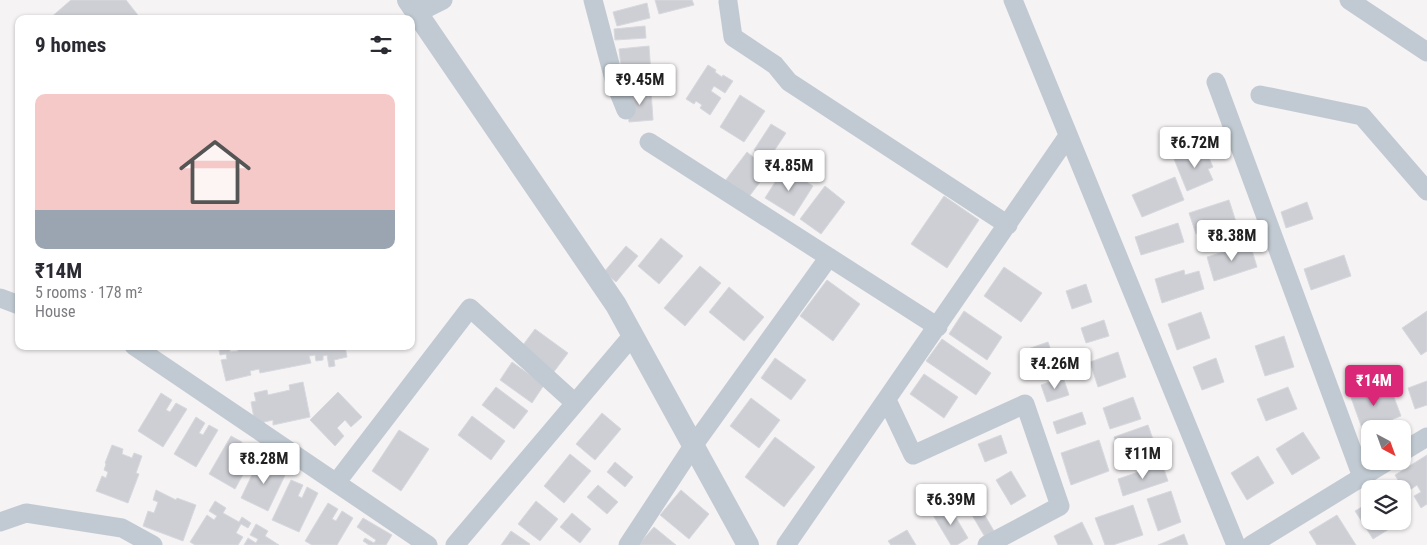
<!DOCTYPE html>
<meta charset="utf-8">
<style>
:root{--surface:#fff;--page:#f2f2f3;--text:#2b2b33;--muted:#7c7c81;--accent:#db2777}
body{margin:0;font-family:"Roboto Condensed",sans-serif;background:var(--page);color:var(--text);height:100vh;display:flex;flex-direction:column;font-size:19px;white-space:nowrap}
*{box-sizing:border-box;margin:0}
p{font-size:16px;color:var(--muted)}
.icon{flex:none;width:28px;height:28px;fill:none;stroke:currentColor;stroke-width:2;stroke-linecap:round;stroke-linejoin:round}
.map{position:relative;flex:1;overflow:hidden}
.details{position:absolute;left:15px;top:15px;width:400px;height:335px;display:flex;flex-direction:column;background:var(--surface);border-radius:10px;box-shadow:0 1px 4px #0004}
.details>*{flex:none}
.needle{width:32px;rotate:139deg}
.fabs{position:absolute;left:1361px;top:420px;display:grid;gap:10px}
.fabs a{display:grid;place-items:center;width:50px;height:50px;border-radius:10px;background:var(--surface);box-shadow:0 1px 4px #0004;font-size:25px}
.price{position:absolute;translate:-50% -42px;padding:0 11px;border-radius:5px;background:#fff;color:#222;font-size:16px;line-height:32px;filter:drop-shadow(0 1px 2px #0008)}
.price::after{content:'';position:absolute;left:50%;top:30px;width:15px;height:11px;margin-left:-8px;background:inherit;clip-path:polygon(0 0,100% 0,50% 100%)}
.price.selected{background:var(--accent);color:#fff}
ul{padding:0;list-style:none}
li{display:grid;align-content:center;gap:10px;height:265px;padding:0 20px}
li span{display:grid;place-items:center;height:155px;border-radius:10px;color:#555}
li>.icon{margin-inline-start:auto}
span .icon{width:90px;height:90px;fill:#fffc;stroke-width:1}
li b{font-size:21px}
h2{display:flex;justify-content:space-between;align-items:center;height:60px;padding:0 20px;font-size:21px}
.map>svg:first-child{display:block}
.building{fill:#cdcfd5;stroke:#d7d9de}
.lines{fill:none;stroke-linecap:round;stroke-linejoin:round}
.minor{stroke:#c1cad2;stroke-width:19}
.tertiary{stroke:#c1cad2;stroke-width:22}
</style>
<div class="map">
<svg width="1427" height="545" viewBox="0 0 1427 545">
<rect width="100%" height="100%" fill="#f5f3f3"/>
<path class="building" d="M71,0H126L141,19H49Z
M655,0H692L694,5L659,14Z
M647,3L650,18L617,26L613,12Z
M645,26L646,38L615,40L614,29Z
M649,46L651,74L622,76L619,49Z
M708,65L716,70L715,72L722,77L723,75L733,81L725,93L714,86L711,91L721,98L710,115L700,108L702,105L696,101L694,104L686,99Z
M651,91L653,120L629,122L626,93Z
M740,95L765,111L744,142L720,127Z
M771,124L786,133L768,160L754,150Z
M1204,147L1213,167L1208,169L1213,180L1187,191L1174,159Z
M747,152L769,170L748,198L725,181Z
M784,168L813,186L794,216L765,198Z
M1175,177L1184,200L1142,217L1132,195Z
M825,186L845,202L821,234L800,219Z
M944,196L979,220L947,268L911,244Z
M1229,200L1236,222L1196,234L1189,213Z
M1307,202L1313,219L1286,228L1281,212Z
M1178,223L1184,242L1141,255L1135,237Z
M661,238L683,256L659,284L638,266Z
M1250,244L1257,267L1214,281L1207,257Z
M626,246L638,256L616,282L604,272Z
M1344,255L1351,276L1311,290L1304,269Z
M700,266L721,283L685,326L664,308Z
M1004,267L1042,293L1021,322L984,296Z
M1184,270L1185,275L1199,271L1204,289L1162,303L1155,279Z
M827,280L860,304L833,341L800,316Z
M1086,284L1092,302L1072,309L1066,291Z
M729,287L764,317L744,341L709,312Z
M964,311L1002,337L987,360L949,334Z
M1427,311V351L1421,355L1402,328Z
M1201,312L1210,338L1177,350L1168,324Z
M1104,320L1109,336L1086,343L1081,328Z
M535,329L568,353L553,373L520,349Z
M1284,336L1294,367L1265,376L1255,346Z
M942,339L991,373L976,395L926,361Z
M1048,342L1056,365L1033,373L1025,350Z
M238,346H345L347,357L334,360L335,366L329,367L327,355L323,356V360L316,361L315,355L309,356L311,363L260,373L259,369L250,371L251,375L226,381L221,360L227,359L226,354L220,355L219,350L230,348V352L238,351Z
M1118,352L1126,377L1098,387L1090,362Z
M775,358L806,380L791,400L761,378Z
M1216,358L1224,382L1202,390L1193,367Z
M512,362L544,385L532,403L500,380Z
M924,374L958,397L944,418L910,394Z
M1063,377L1069,395L1047,402L1041,385Z
M1427,381V405L1415,409L1408,388Z
M303,382L310,417L273,425V420L264,422L265,427L256,429L251,402L256,401L254,393L267,390L268,395L290,390L289,385Z
M1373,383L1378,398L1392,392L1401,416L1363,431L1349,392Z
M496,387L528,411L514,429L482,405Z
M1288,387L1297,409L1266,421L1257,399Z
M338,392L362,417L351,427L345,420L337,428L344,436L335,446L310,420Z
M161,393L172,400L166,410L170,412L176,403L187,409L163,447L138,431Z
M1133,397L1141,419L1110,429L1103,408Z
M751,398L780,420L759,448L730,426Z
M1082,412L1086,424L1057,434L1053,422Z
M602,413L621,429L595,460L576,444Z
M472,416L505,441L491,460L458,435Z
M196,417L205,423L199,433L203,435L209,425L218,430L196,467L174,454Z
M1148,425L1157,451L1123,463L1114,437Z
M399,430L429,449L401,491L372,471Z
M1303,432L1320,458L1292,475L1276,449Z
M1001,435L1007,453L985,462L978,444Z
M231,436L242,442L236,453L240,454L245,444L256,451L235,489L209,474Z
M775,437L815,467L784,507L745,477Z
M1099,440L1109,471L1071,485L1061,453Z
M112,445L123,449L122,454L132,458L134,453L142,456L136,473L139,474L128,503L96,491L102,476L106,478L108,472L104,470L106,464L105,463Z
M570,454L591,471L564,503L544,486Z
M1427,455V504L1421,508L1414,496L1421,492L1417,485L1410,490L1406,483L1401,485L1395,475Z
M1258,456L1274,483L1247,500L1231,473Z
M260,458L271,464L266,474L270,476L275,465L287,471L268,511L241,498Z
M615,462L633,477L625,487L607,472Z
M1162,464L1168,481L1123,496L1118,479Z
M1011,471L1026,496L1011,505L996,480Z
M291,480L303,485L298,496L302,498L307,487L318,493L299,532L272,520Z
M598,485L618,502L607,514L587,497Z
M156,490L176,500L177,498L196,505L183,541L143,526L148,511L154,513L158,502L153,500Z
M681,490L709,514L689,539L660,515Z
M1171,491L1181,522L1158,531L1147,499Z
M215,501L226,508L223,513L239,522L242,517L251,523L248,528L241,524L236,533L243,537L238,545H195L190,542L207,515L214,520L217,516L209,511Z
M536,501L558,519L540,541L518,524Z
M1370,502V521H1391L1394,526L1373,539L1355,511Z
M328,503L338,509L332,519L336,521L342,511L353,518L337,545H312L305,541Z
M1133,505L1143,535L1113,545H1105L1095,518Z
M949,506L968,538L957,545H951L933,515Z
M981,509L994,531L985,537L972,515Z
M572,513L591,529L580,543L560,527Z
M1337,515L1356,545H1317L1309,532Z
M363,518L392,535L386,545H369L363,541L365,538L374,543L376,540L357,527Z
M1082,522L1093,545H1058L1054,536Z
M256,524L268,531L265,536L279,545H244L248,538L256,543L258,539L250,535Z
M654,527L676,545H638Z
M907,530L916,545H891L888,541Z
M511,531L530,544L529,545H501Z
M1184,534L1188,545H1158Z"/>
<g class="lines">
<path class="minor" d="M593,0L615,83L626,110
M1013,0L1236,545
M1349,0L1427,52
M728,2L733,37L775,65L789,82L1008,225
M417,13L443,0
M1216,82L1362,477
M1260,95L1362,116L1427,191
M649,142L938,327
M0,298L19,305
M134,346L428,545
M887,400L913,455L1025,404L1060,506L987,545
M1402,452L1427,437
M336,483L470,308L575,403
M0,522L26,513L122,528L153,545
M455,545L633,335
M628,545L693,446L829,257
M786,545L1068,136
M1251,545L1388,461"/>
<path class="tertiary" d="M408,0L616,305L748,545"/>
</g>
</svg>
<div class="fabs">
<a><svg class="needle" viewBox="-14 -14 28 28"><path d="M0-13l5 13h-10z" fill="#e53935"/><path d="M0 13l5-13h-10z" fill="#7c7c81"/></svg></a>
<a><svg class="icon" aria-label="layers" viewBox="0 0 24 24"><path d="M12 4l9 5-9 5-9-5zM3 14l9 5 9-5"/></svg></a>
</div>
<b class="price" style="left:640px;top:106px">₹9.45M</b>
<b class="price" style="left:1195px;top:169px">₹6.72M</b>
<b class="price" style="left:789px;top:192px">₹4.85M</b>
<b class="price" style="left:1232px;top:262px">₹8.38M</b>
<b class="price" style="left:1055px;top:390px">₹4.26M</b>
<b class="price selected" style="left:1374px;top:407px">₹14M</b>
<b class="price" style="left:1143px;top:480px">₹11M</b>
<b class="price" style="left:264px;top:485px">₹8.28M</b>
<b class="price" style="left:951px;top:526px">₹6.39M</b>
<section class="details">
<h2>9 homes<svg class="icon" aria-label="filters" viewBox="0 0 24 24"><path d="M4 7h16M4 17h16"/><circle cx="9" cy="7" r="2"/><circle cx="15" cy="17" r="2"/></svg></h2>
<ul>
<li><span style="background:linear-gradient(#f6c9c9 75%,#9aa5b1 0)"><svg class="icon" aria-label="home" viewBox="0 0 24 24"><path d="M3 11l9-7 9 7M6 9v11h12V9"/></svg></span><div><b>₹14M</b><p>5 rooms · 178 m²</p><p>House</p></div></li>
</ul>
</section>
</div>
